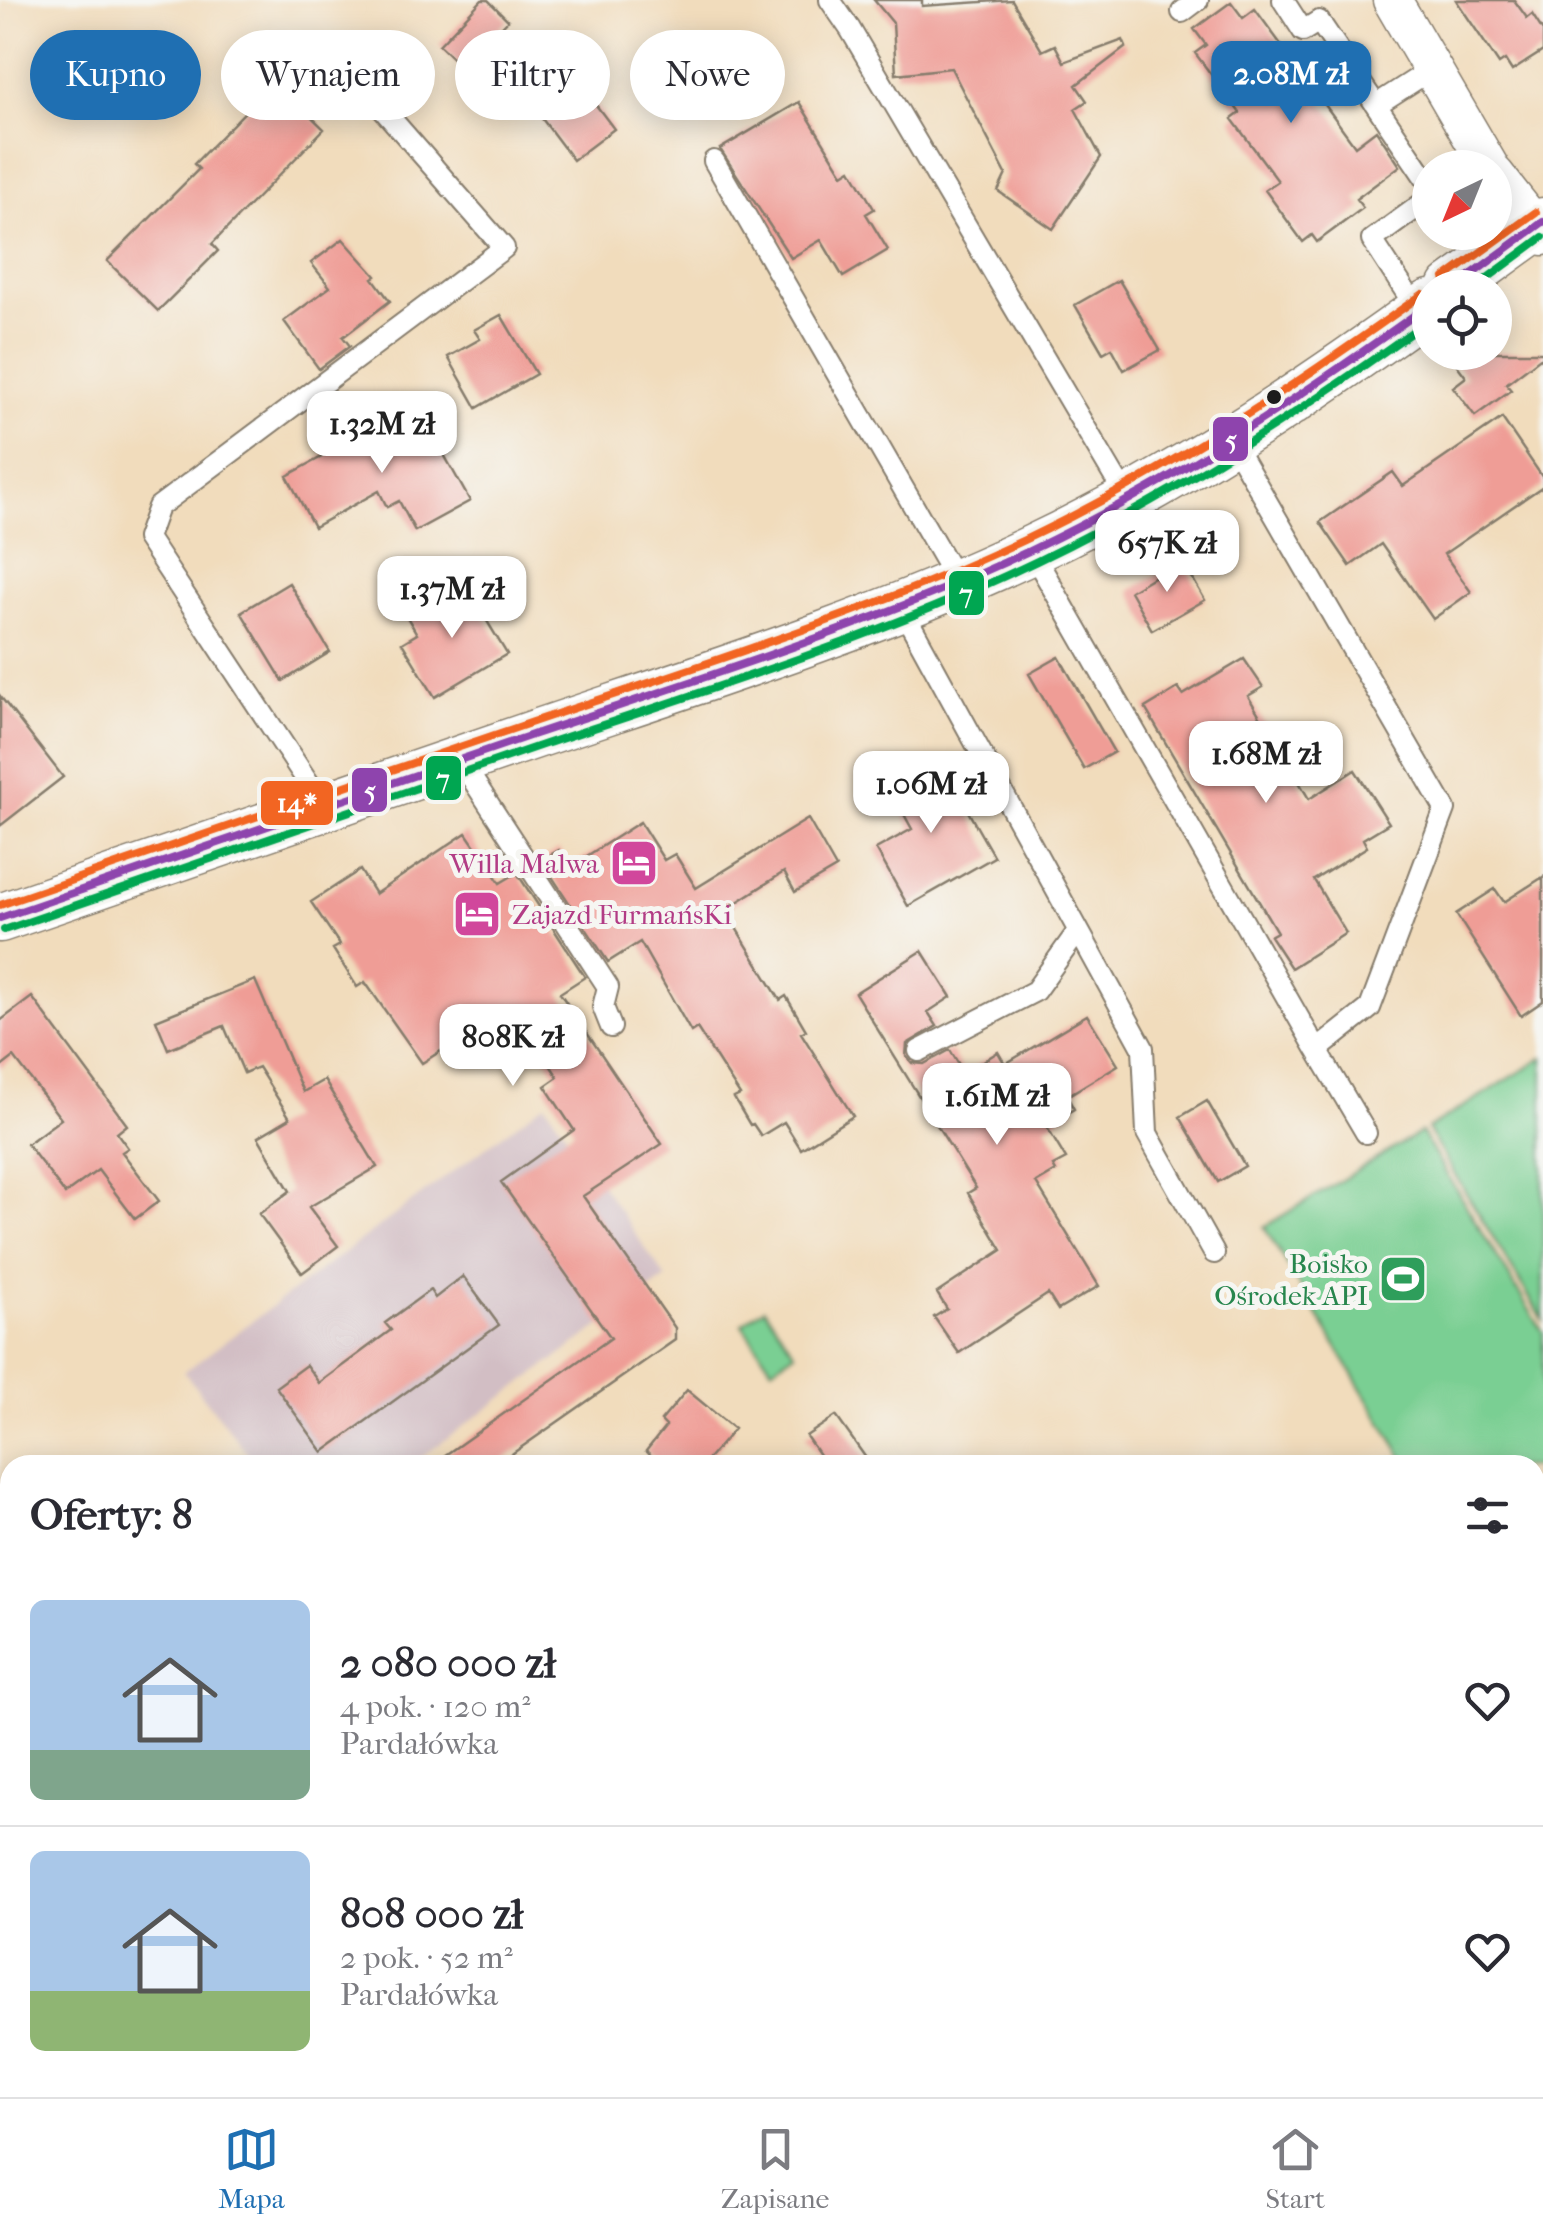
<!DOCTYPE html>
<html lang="pl">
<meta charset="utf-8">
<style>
:root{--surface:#fff;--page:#f7f7f7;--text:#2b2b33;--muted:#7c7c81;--line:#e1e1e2;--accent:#1f6fb2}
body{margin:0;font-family:"IM FELL French Canon",serif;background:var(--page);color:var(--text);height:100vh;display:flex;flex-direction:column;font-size:38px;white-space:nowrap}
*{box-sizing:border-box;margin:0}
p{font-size:32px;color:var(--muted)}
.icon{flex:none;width:55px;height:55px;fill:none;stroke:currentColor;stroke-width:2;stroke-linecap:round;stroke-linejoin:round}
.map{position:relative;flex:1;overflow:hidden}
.drawer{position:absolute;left:0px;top:1455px;width:1545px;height:642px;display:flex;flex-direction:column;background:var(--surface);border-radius:30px 30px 0 0;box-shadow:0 5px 25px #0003}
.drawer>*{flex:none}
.banner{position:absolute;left:30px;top:30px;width:1000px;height:90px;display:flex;gap:20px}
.needle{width:65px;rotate:223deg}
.fabs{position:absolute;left:1412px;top:150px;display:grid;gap:20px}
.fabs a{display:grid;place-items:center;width:100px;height:100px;border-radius:50%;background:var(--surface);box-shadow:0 5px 25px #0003;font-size:50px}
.price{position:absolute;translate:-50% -85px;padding:0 22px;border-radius:20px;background:#fff;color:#222;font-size:32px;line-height:65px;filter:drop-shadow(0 2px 5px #0008)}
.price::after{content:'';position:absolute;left:50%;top:60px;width:30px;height:22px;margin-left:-15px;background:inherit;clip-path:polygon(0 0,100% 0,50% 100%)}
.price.current{background:var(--accent);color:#fff}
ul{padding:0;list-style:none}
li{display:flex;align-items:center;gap:30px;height:250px;padding:0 30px}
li+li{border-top:2px solid var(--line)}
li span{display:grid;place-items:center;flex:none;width:280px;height:200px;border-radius:15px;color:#555}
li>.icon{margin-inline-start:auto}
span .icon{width:120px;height:120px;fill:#fffc;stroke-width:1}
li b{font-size:42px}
h2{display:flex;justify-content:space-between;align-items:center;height:120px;padding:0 30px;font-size:42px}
.pill{padding:0 35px;border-radius:45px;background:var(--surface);box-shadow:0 5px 25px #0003;font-size:35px;line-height:90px}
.pill.current{background:var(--accent);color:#fff}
.menu{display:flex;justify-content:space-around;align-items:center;height:140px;border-top:2px solid var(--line);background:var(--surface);font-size:28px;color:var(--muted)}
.menu a{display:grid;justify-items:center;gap:5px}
.menu .current{color:var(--accent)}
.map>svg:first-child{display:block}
.industrial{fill:#d2bec4}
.green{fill:#7acf93;stroke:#4b7658;stroke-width:2.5}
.building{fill:#ef9d96}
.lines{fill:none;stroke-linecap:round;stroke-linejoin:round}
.service-casing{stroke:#867c6c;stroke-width:24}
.minor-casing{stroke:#867c6c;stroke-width:41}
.tertiary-casing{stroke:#867c6c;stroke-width:51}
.service{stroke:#fff;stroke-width:20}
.minor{stroke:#fff;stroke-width:38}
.tertiary{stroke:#fff;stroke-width:48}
.bus-1-casing{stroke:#f6f6f2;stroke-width:15}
.bus-2-casing{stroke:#f6f6f2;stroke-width:15}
.bus-3-casing{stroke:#f6f6f2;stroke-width:15}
.bus-1{stroke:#8e44ad;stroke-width:8}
.bus-2{stroke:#00a651;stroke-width:8}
.bus-3{stroke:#f26522;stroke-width:8}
.bus-dot{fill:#1c1c1c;stroke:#f6f6f2;stroke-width:4}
.labels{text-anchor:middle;stroke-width:10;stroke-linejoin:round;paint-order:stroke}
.hotel-label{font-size:28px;fill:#b23c85;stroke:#f6f6f2;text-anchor:end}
.leisure-label{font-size:28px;fill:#27864d;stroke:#f6f6f2;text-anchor:end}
.line-badge{stroke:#f6f6f2;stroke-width:4}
.badge-label{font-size:28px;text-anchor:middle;font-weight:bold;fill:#fff}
</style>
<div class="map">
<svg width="1543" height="2097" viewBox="0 0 1543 2097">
<rect width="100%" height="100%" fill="#f6f6f2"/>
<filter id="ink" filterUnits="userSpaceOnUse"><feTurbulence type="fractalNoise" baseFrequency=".01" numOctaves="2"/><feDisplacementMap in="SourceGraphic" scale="20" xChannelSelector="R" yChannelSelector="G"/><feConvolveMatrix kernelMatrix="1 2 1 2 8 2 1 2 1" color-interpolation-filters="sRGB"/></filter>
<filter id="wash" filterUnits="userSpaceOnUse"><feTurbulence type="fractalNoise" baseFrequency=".0048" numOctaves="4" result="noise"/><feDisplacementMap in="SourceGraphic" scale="40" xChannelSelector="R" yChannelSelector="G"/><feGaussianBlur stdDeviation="2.25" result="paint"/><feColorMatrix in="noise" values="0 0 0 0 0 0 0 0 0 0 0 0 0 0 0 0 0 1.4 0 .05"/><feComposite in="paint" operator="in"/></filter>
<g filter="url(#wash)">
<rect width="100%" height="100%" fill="#f1dcbc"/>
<path class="industrial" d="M545,1103L666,1278L411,1465H257L184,1372Z"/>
<path class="green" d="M1543,1058V1320L1427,1129Z
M1421,1132L1543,1332V1462L1535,1467L1408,1465L1264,1227Z
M764,1308L795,1352L772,1368L742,1324Z
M1215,2088H1423L1419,2097H1204Z"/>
<g id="blocks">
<path class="building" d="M482,0H488L508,20L462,67L439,45Z
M874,0H922V6L1012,0L1042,51L1055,45L1064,62L1123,40L1126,47L1076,85L1087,101L1075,109L1101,157L1053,229L998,191L1006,174L951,68L896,74L893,23Z
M1456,0H1514L1527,18L1532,14L1543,31V51L1512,71L1505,60L1499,64Z
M1231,2L1243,18L1255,9L1355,146L1376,130L1400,166L1356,199L1363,208L1317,242L1312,235L1303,242L1265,190L1278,181L1232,119L1240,113L1195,53L1206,45L1194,29Z
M275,81L324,129L212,244L218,251L158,311L107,261L199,169L194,164Z
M581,85L614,129L573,160L540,116Z
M799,102L843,174L851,169L874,209L866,214L888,250L843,277L821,240L791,258L720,149Z
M343,239L376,276L373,278L390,301L343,337L350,346L319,369L284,321L330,287L311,263Z
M1119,280L1160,350L1124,370L1112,348L1103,353L1075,305Z
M501,315L536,374L477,408L448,357L480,339L474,330Z
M1474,352H1543V356L1506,384L1511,390L1475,416L1453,387L1466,377L1457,365Z
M406,411L427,450L438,444L470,501L415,531L399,501L387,507L379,491L314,527L287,476Z
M1502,418L1543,478V486L1444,554L1471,592L1433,619L1381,544L1350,566L1320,522L1393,472L1403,486Z
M1182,560L1205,600L1152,630L1130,591Z
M289,583L330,652L283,681L241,612Z
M464,583L507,654L435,697L402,643L417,634L407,617Z
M1059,657L1114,752L1084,769L1029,674Z
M1244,659L1263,687L1248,696L1309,799L1355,770L1389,823L1363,839L1367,847L1314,880L1346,933L1291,968L1270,936L1277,932L1145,708L1178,688L1183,695Z
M0,696L63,777L0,826Z
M927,761L941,785L950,780L994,857L908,906L876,849L912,829L887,783Z
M808,819L836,868L795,892L784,872L725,910L780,1000L786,996L806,1030L801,1033L853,1116L801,1149L784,1122L761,1136L753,1124L750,1125L734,1098L740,1095L697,1028L691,1032L640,942L608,962L541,860L559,850L568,868L640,822L664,860L675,854L696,888Z
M466,833L500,883L517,873L585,977L560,993L662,1144L583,1196L675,1328V1340L496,1465H431L611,1338L501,1182L574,1130L545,1086L558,1077L511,1006L422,1063L365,982L357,987L333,949L340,945L311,902L360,870L375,894Z
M1543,877V1001L1521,1016L1456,914L1495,889L1504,902Z
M922,951L951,997L928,1012L937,1026L907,1044L906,1056L912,1063L924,1064L950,1050L964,1073L998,1052L1005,1064L1087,1015L1118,1065L1067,1096L1074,1109L1046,1126L1066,1159L1053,1166L1056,1171L1036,1183L1099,1286L1058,1310L1048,1294L959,1353L934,1317L947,1309L937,1293L1002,1250L968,1193L976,1188L855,993Z
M255,980L303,1092L324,1080L377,1167L309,1207L338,1246L302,1273L259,1214L290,1191L258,1137L290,1118L258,1067L244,1073L224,1026L168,1049L156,1020Z
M32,997L127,1125L117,1133L128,1148L122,1152L159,1201L135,1219L98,1170L65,1194L27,1144L61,1119L14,1057L0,1068V1021Z
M1207,1101L1245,1166L1218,1182L1180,1117Z
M463,1276L499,1325L323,1452L276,1387L306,1365L319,1383L391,1330L385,1323L430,1290L435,1298Z
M687,1390L734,1429L703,1465H662L646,1451L666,1426L661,1421Z
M836,1416L871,1465H826L806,1436Z"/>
</g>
</g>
<g filter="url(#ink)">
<use href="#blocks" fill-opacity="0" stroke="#867c6c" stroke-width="2.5"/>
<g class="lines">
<g class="service-casing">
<path id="service" d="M830,0L850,29L1128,500
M1283,0L1303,31L1319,21L1376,105L1432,69
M1182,12L1198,0
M1376,105L1430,185
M714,161L958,583
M1419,312L1372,240L1430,198
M1031,550L1317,1050L1370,1008L1445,809L1231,440
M901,607L1143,1048L1147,1133L1214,1253
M460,760L608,987L603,1007L611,1027
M320,808L310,785L147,538L158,507L504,248L352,74
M1317,1050L1366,1133
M919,1051L1035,991L1078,931
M0,1610L10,1597
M0,1825L10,1814
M0,1920L10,1936
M1535,1938H1543
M0,2022L10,2015
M1535,2032L1543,2037
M197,2088L201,2097
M1126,2097L1137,2088
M1475,2097L1480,2088"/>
</g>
<g class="minor-casing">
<path id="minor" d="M1392,0L1490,168
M1495,175L1543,236"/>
</g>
<g class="tertiary-casing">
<path id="tertiary" d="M1452,288L1543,222
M0,918C179,857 357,794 536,734C702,678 870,626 1029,551C1171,484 1303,396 1430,304"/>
</g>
<use href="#service" class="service"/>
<use href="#minor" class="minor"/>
<use href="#tertiary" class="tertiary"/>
<g class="bus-1-casing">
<path id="bus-1" d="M1453,288L1543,222
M0,918C179,857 357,794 535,734C702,678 870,626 1029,551C1171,484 1302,396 1430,304"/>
</g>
<g class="bus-2-casing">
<path id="bus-2" d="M1474,288L1543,237
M4,930C184,868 364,805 545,744C711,689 879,637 1037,561C1176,494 1305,409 1430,319"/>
</g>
<g class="bus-3-casing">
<path id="bus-3" d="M1445,278L1536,212
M0,905C178,844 355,782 533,722C698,666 866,614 1024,540C1165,473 1296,385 1423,294"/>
</g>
<use href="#bus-1" class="bus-1"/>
<use href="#bus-2" class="bus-2"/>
<use href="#bus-3" class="bus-3"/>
</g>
</g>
<defs>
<g id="hotel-square" transform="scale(2.5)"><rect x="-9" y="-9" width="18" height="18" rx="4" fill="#d1479c" stroke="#f6f6f2"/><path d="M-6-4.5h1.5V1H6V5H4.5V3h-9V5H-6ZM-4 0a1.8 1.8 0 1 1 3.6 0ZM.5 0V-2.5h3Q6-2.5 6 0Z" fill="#fff"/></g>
<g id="stadium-square" transform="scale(2.5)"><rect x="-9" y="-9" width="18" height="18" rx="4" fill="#2e9e5b" stroke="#f6f6f2"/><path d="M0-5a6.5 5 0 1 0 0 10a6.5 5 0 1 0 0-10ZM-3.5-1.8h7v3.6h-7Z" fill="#fff"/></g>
</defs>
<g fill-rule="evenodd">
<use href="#hotel-square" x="634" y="863"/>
<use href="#hotel-square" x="477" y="914"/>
<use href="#stadium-square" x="1403" y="1279"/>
</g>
<circle class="bus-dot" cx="1274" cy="397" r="9"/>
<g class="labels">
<g class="hotel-label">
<text x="599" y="873">Willa Malwa</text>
<text x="512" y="924" text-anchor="start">Zajazd FurmańsKi</text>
</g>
<g class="leisure-label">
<text x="1368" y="1273">Boisko<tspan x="1368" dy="32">Ośrodek API</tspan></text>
</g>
</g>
<g class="line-badge">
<rect x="1211" y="415" width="39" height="48" rx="10" fill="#8e44ad"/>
<rect x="947" y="569" width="39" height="48" rx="10" fill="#00a651"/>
<rect x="424" y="754" width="39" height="48" rx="10" fill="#00a651"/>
<rect x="350" y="766" width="39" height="48" rx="10" fill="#8e44ad"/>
<rect x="259" y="779" width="76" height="48" rx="10" fill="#f26522"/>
</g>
<g class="badge-label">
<text x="1231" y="449">5</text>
<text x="966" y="603">7</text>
<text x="443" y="788">7</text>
<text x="370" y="800">5</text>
<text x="297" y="812">14*</text>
</g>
</svg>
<div class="fabs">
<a><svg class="needle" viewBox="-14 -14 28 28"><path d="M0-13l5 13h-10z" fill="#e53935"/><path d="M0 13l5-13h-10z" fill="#7c7c81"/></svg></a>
<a><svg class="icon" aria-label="locate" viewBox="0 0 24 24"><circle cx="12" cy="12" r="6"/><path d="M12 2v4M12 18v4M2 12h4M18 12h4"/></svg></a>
</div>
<b class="price current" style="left:1291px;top:126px">2.08M zł</b>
<b class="price" style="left:382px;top:476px">1.32M zł</b>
<b class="price" style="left:1167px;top:595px">657K zł</b>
<b class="price" style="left:452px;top:641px">1.37M zł</b>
<b class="price" style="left:1266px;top:806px">1.68M zł</b>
<b class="price" style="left:931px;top:836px">1.06M zł</b>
<b class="price" style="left:513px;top:1089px">808K zł</b>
<b class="price" style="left:997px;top:1148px">1.61M zł</b>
<div class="banner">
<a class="pill current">Kupno</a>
<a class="pill">Wynajem</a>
<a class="pill">Filtry</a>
<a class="pill">Nowe</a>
</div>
<section class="drawer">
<h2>Oferty: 8<svg class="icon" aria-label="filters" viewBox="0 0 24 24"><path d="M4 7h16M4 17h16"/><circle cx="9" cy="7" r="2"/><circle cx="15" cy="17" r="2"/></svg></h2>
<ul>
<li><span style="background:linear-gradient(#a9c7e8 75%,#7fa58c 0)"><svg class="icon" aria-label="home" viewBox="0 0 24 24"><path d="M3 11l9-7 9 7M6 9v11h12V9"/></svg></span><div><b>2 080 000 zł</b><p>4 pok. · 120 m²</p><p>Pardałówka</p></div><svg class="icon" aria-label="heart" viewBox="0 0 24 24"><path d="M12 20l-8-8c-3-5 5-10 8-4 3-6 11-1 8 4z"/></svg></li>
<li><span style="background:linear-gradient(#a9c7e8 70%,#8fb573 0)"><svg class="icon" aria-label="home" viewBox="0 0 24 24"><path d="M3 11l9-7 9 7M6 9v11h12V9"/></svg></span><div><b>808 000 zł</b><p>2 pok. · 52 m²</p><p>Pardałówka</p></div><svg class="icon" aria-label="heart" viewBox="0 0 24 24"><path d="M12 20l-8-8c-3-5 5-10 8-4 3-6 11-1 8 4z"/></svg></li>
</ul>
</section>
</div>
<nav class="menu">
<a class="current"><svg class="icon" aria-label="map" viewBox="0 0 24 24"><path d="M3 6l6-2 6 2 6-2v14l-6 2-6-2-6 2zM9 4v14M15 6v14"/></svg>Mapa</a>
<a><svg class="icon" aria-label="saved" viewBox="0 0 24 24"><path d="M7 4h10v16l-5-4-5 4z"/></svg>Zapisane</a>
<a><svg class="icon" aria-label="home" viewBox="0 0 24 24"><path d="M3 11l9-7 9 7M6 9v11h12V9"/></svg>Start</a>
</nav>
